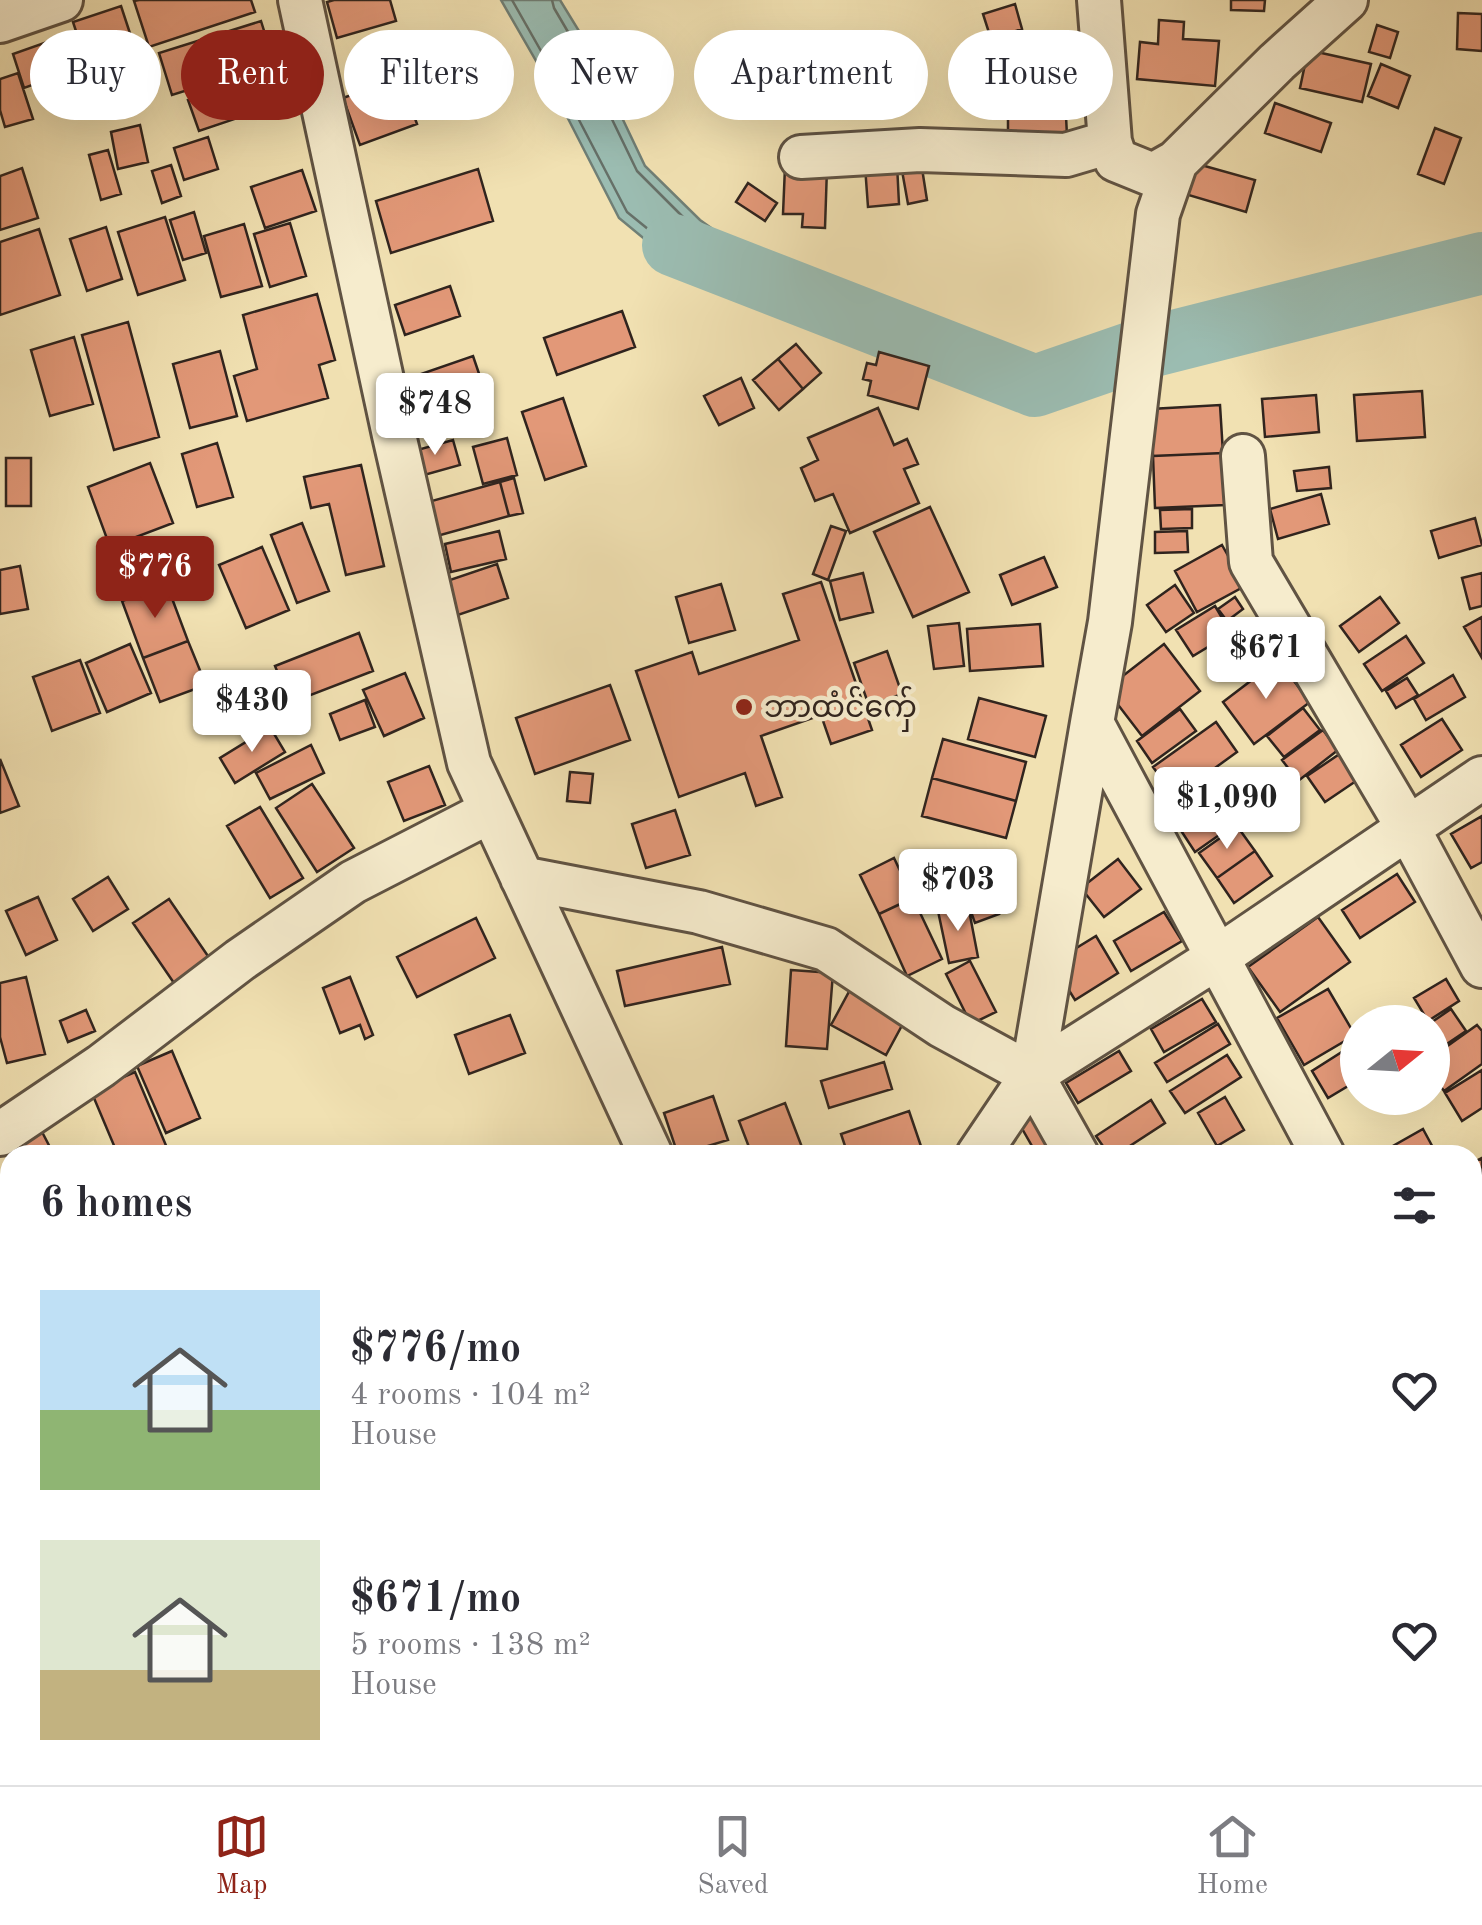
<!DOCTYPE html>
<meta charset="utf-8">
<style>
:root{--surface:#fff;--page:#f7f7f7;--text:#2b2b33;--muted:#7c7c81;--line:#e1e1e2;--accent:#8f2418}
body{margin:0;font-family:"Old Standard TT","Noto Sans Myanmar",serif;background:var(--page);color:var(--text);height:100vh;display:flex;flex-direction:column;font-size:38px;white-space:nowrap}
*{box-sizing:border-box;margin:0}
p{font-size:32px;color:var(--muted)}
.icon{flex:none;width:55px;height:55px;fill:none;stroke:currentColor;stroke-width:2;stroke-linecap:round;stroke-linejoin:round}
.map{position:relative;flex:1;overflow:hidden}
.sheet{position:absolute;left:0px;top:1145px;width:1482px;height:640px;display:flex;flex-direction:column;background:var(--surface);border-radius:30px 30px 0 0;box-shadow:0 10px 40px #0002}
.sheet>*{flex:none}
.guide{position:absolute;left:30px;top:30px;width:1422px;height:90px;display:flex;gap:20px}
.needle{width:65px;rotate:72deg}
.fabs{position:absolute;left:1340px;top:1005px;display:grid;gap:20px}
.fabs a{display:grid;place-items:center;width:110px;height:110px;border-radius:50%;background:var(--surface);box-shadow:0 10px 40px #0002;font-size:50px}
.price{position:absolute;translate:-50% -85px;padding:0 22px;border-radius:10px;background:#fff;color:#222;font-size:32px;line-height:65px;filter:drop-shadow(0 2px 5px #0008)}
.price::after{content:'';position:absolute;left:50%;top:60px;width:30px;height:22px;margin-left:-15px;background:inherit;clip-path:polygon(0 0,100% 0,50% 100%)}
.price.active{background:var(--accent);color:#fff}
ul{padding:0;list-style:none}
li{display:flex;align-items:center;gap:30px;height:250px;padding:0 40px}
li span{display:grid;place-items:center;flex:none;width:280px;height:200px;border-radius:0px;color:#555}
li>.icon{margin-inline-start:auto}
span .icon{width:120px;height:120px;fill:#fffc;stroke-width:1}
li b{font-size:42px}
h2{display:flex;justify-content:space-between;align-items:center;height:120px;padding:0 40px;font-size:42px}
.tag{padding:0 35px;border-radius:45px;background:var(--surface);box-shadow:0 10px 40px #0002;font-size:35px;line-height:90px}
.tag.active{background:var(--accent);color:#fff}
.tab-bar{display:flex;justify-content:space-around;align-items:center;height:140px;border-top:2px solid var(--line);background:var(--surface);font-size:28px;color:var(--muted)}
.tab-bar a{display:grid;justify-items:center;gap:5px}
.tab-bar .active{color:var(--accent)}
.map>svg:first-child{display:block}
.water{fill:#9bbcb1;stroke:#707f76;stroke-width:2.5}
.lines{fill:none;stroke-linecap:round;stroke-linejoin:round}
.shore{stroke:#667068;stroke-width:2.5}
.river{stroke:#9bbcb1;stroke-width:62}
.building{fill:#e29878;stroke:#30241e;stroke-width:2.5}
.minor-casing{stroke:#605343;stroke-width:48}
.minor{stroke:#f6eccd;stroke-width:42}
.poi-dot{fill:#8f2418;stroke:#f6eccd;stroke-width:4}
.labels{text-anchor:middle;stroke-width:9;stroke-linejoin:round;paint-order:stroke}
.poi-label{font-size:30px;fill:#30241e;stroke:#f6eccd;text-anchor:start}
</style>
<div class="map">
<svg width="1482" height="1785" viewBox="0 0 1482 1785">
<rect width="100%" height="100%" fill="#f1e1b2"/>
<filter id="stains"><feTurbulence type="fractalNoise" baseFrequency=".002" numOctaves="4"/><feColorMatrix values="0 0 0 0 .2 0 0 0 0 .09 0 0 0 0 .02 0 0 0 .5 -.17"/></filter>
<radialGradient id="worn" r=".72"><stop offset=".6" stop-color="#630" stop-opacity="0"/><stop offset="1" stop-color="#630" stop-opacity=".3"/></radialGradient>
<path class="water" d="M501,0H560L587,44L645,166L700,220L752,257L749,291L670,260L619,218L558,99Z"/>
<g class="lines">
<path class="shore" d="M512,0L566,95L627,212L675,251L734,275L739,274L741,271L740,261L693,227L637,171L578,49L554,8L552,0"/>
<path class="river" d="M673,245L1035,386L1142,349L1482,263"/>
</g>
<path class="building" d="M139,0H251L255,12L149,47L134,1Z
M334,0H390L396,21L337,38L327,2Z
M1231,0H1265L1264,11L1231,10Z
M1015,4L1022,29L991,39L983,14Z
M121,6L146,82L98,98L73,22Z
M1458,13L1482,14V51L1457,49Z
M1159,20L1184,22L1183,39L1219,41L1215,86L1137,79L1140,42L1158,44Z
M261,21L274,63L172,95L159,53Z
M1377,25L1398,32L1390,58L1369,52Z
M1065,33L1068,69L1008,74L1004,38Z
M61,37L72,71L24,88L13,54Z
M1308,50L1371,64L1362,102L1300,88Z
M1381,64L1410,76L1398,108L1368,96Z
M280,69L291,100L199,131L188,100Z
M18,73L33,119L5,127L0,110V79Z
M400,77L417,124L360,145L343,98Z
M1065,96L1067,136L1008,137V98Z
M1275,103L1331,123L1321,152L1265,133Z
M140,125L148,162L118,169L111,132Z
M1435,128L1461,138L1444,184L1418,174Z
M208,137L218,169L184,180L174,148Z
M108,150L121,194L101,200L89,155Z
M921,162L927,200L908,204L901,165Z
M1194,163L1255,180L1246,212L1185,194Z
M897,164L899,204L868,207L865,166Z
M171,165L181,196L162,203L152,171Z
M785,167L827,168L825,228L802,227L803,214H783Z
M22,168L38,218L0,230V176Z
M478,169L493,221L391,253L376,201Z
M302,170L316,211L265,228L251,187Z
M748,183L777,203L765,221L736,202Z
M194,212L206,253L183,260L170,220Z
M165,217L185,280L138,295L118,232Z
M290,223L306,276L270,287L254,234Z
M244,224L262,286L221,297L204,236Z
M106,227L122,279L87,291L70,239Z
M39,229L60,295L0,315V242Z
M450,286L460,316L405,335L395,305Z
M317,294L335,360L319,365L328,398L247,421L234,376L257,369L243,315Z
M622,311L635,347L557,375L544,338Z
M128,322L159,437L114,450L82,335Z
M74,337L93,404L50,416L31,350Z
M796,344L821,373L803,389L778,359Z
M220,351L237,416L190,428L173,364Z
M879,352L929,366L918,409L868,395L871,381L863,379L867,363L876,365Z
M473,356L489,403L410,430L395,383Z
M778,359L803,389L779,410L753,380Z
M741,378L754,408L719,425L704,396Z
M1422,391L1425,437L1357,441L1354,395Z
M1316,395L1319,432L1265,437L1262,399Z
M563,398L586,466L545,480L522,412Z
M1220,405L1223,453L1153,456L1151,409Z
M878,408L894,445L907,439L918,464L904,469L919,503L850,533L833,494L815,501L801,468L818,460L808,438Z
M507,438L517,475L483,484L473,447Z
M453,440L460,465L417,477L410,452Z
M217,443L233,497L197,507L182,454Z
M1223,453L1225,505L1155,508L1153,456Z
M6,458H31V506H6Z
M150,463L173,523L110,547L88,487Z
M361,465L384,566L346,575L329,504L311,508L304,477Z
M1329,467L1331,488L1297,491L1294,471Z
M514,478L523,513L509,516L500,482Z
M500,482L509,516L437,536L428,502Z
M1321,494L1329,524L1278,539L1270,509Z
M930,507L969,592L913,617L874,532Z
M1192,509V528L1161,529L1160,510Z
M1475,518L1482,545L1439,558L1431,531Z
M302,523L329,591L297,603L271,535Z
M831,526L846,531L828,580L813,574Z
M499,531L506,559L451,572L445,544Z
M1187,531L1188,552L1155,553V532Z
M1222,545L1245,586L1197,612L1175,571Z
M262,547L289,610L246,628L219,565Z
M1044,557L1057,587L1012,605L1000,575Z
M497,564L508,598L452,617L441,583Z
M20,566L28,609L0,614V570Z
M863,573L873,612L840,620L830,581Z
M1482,573V606L1470,609L1462,578Z
M821,582L872,730L831,744L821,715L761,736L782,797L756,806L745,773L679,797L636,671L692,652L699,674L799,640L783,594Z
M721,584L735,630L689,643L676,597Z
M167,585L188,641L143,658L122,601Z
M1175,585L1194,613L1166,632L1147,605Z
M1235,597L1243,609L1227,621L1218,609Z
M1380,597L1399,623L1359,652L1340,626Z
M1215,606L1231,633L1193,656L1176,630Z
M1482,617V658L1464,627Z
M1260,618L1276,641L1228,673L1212,650Z
M959,623L964,666L934,669L928,626Z
M1040,624L1043,666L970,671L967,629Z
M359,633L373,671L290,703L275,666Z
M1406,636L1424,663L1382,691L1364,664Z
M188,641L206,685L160,702L143,658Z
M130,644L151,693L107,712L86,663Z
M1164,644L1200,691L1142,736L1106,689Z
M887,651L902,694L869,706L854,663Z
M80,660L100,713L52,731L33,677Z
M1278,660L1310,702L1254,744L1223,702Z
M405,673L424,718L384,736L363,690Z
M1453,675L1465,697L1426,720L1414,699Z
M1407,678L1418,695L1396,708L1386,691Z
M610,685L630,740L535,774L516,718Z
M979,698L1046,716L1035,757L968,739Z
M365,700L375,727L340,740L330,714Z
M1303,708L1320,730L1284,757L1267,736Z
M1180,709L1196,731L1152,763L1137,741Z
M1442,719L1462,750L1421,777L1401,745Z
M1216,722L1237,752L1175,797L1153,767Z
M270,727L285,752L235,783L220,758Z
M1323,730L1338,750L1298,781L1282,760Z
M943,739L1026,762L1016,801L932,778Z
M311,745L324,773L270,799L256,773Z
M1344,751L1362,777L1325,802L1307,776Z
M0,759L19,806L0,813Z
M429,766L445,805L404,821L388,782Z
M570,772L593,774L590,803L567,801Z
M932,778L1016,801L1006,838L922,816Z
M312,784L354,848L317,872L276,808Z
M1224,794L1242,819L1195,852L1178,826Z
M260,807L303,878L270,898L227,826Z
M675,810L690,855L646,868L632,824Z
M1482,816V862L1471,868L1451,834Z
M1237,826L1255,851L1217,878L1199,853Z
M1255,851L1272,876L1234,903L1217,878Z
M992,853L996,895L937,900L934,858Z
M894,858L913,898L879,914L860,875Z
M1118,859L1141,889L1104,917L1081,888Z
M1397,874L1415,902L1360,938L1342,910Z
M108,877L128,909L93,931L73,899Z
M38,897L57,940L26,955L6,911Z
M913,898L942,959L907,976L879,914Z
M169,899L212,962L176,986L133,923Z
M993,900L999,914L975,923L970,909Z
M968,905L978,957L949,963L938,911Z
M1164,912L1182,941L1131,971L1114,941Z
M1318,917L1350,962L1280,1012L1248,967Z
M476,918L495,958L417,997L397,957Z
M1096,936L1118,973L1075,1000L1052,963Z
M722,947L730,984L625,1006L617,971Z
M970,961L996,1012L971,1024L946,974Z
M791,970L833,973L827,1049L786,1046Z
M858,975L913,1005L886,1055L831,1025Z
M26,977L45,1054L7,1063L0,1037V983Z
M350,977L373,1035L365,1039L360,1025L340,1033L323,988Z
M1446,979L1459,1001L1428,1021L1414,998Z
M1328,989L1355,1035L1304,1065L1277,1018Z
M1202,999L1216,1022L1164,1052L1151,1029Z
M1451,1009L1466,1031L1432,1054V1022Z
M86,1010L95,1031L68,1042L60,1021Z
M510,1015L525,1053L469,1074L455,1035Z
M1218,1024L1230,1044L1167,1082L1155,1063Z
M1477,1025L1482,1031V1064L1444,1091L1432,1074V1057Z
M1356,1043L1358,1080L1328,1098L1312,1071Z
M172,1051L200,1118L166,1133L137,1066Z
M1119,1051L1131,1071L1078,1103L1066,1083Z
M1227,1055L1241,1077L1185,1113L1170,1091Z
M884,1062L892,1089L829,1108L821,1081Z
M1482,1070V1108L1462,1121L1445,1093Z
M135,1072L170,1155H118L91,1091Z
M713,1096L728,1140L678,1155L664,1113Z
M1225,1097L1244,1130L1217,1146L1198,1113Z
M1151,1100L1165,1123L1116,1155H1109L1096,1136Z
M785,1103L805,1155H752L739,1121Z
M1043,1103L1062,1137L1036,1153L1016,1118Z
M909,1111L924,1155H848L841,1134Z
M40,1128L54,1155H10V1159L4,1147Z
M1423,1129L1437,1155H1377Z
M1482,1158V1190L1472,1170V1163Z
M1482,1324V1365L1472,1372V1331Z
M1482,1371V1400L1472,1386V1378Z
M10,1619V1646L0,1649V1623Z
M10,1676V1703L0,1708V1681Z
M262,1775H292L295,1785H230Z
M317,1775H359V1781H317Z
M453,1775H478L481,1785H457Z
M577,1775L580,1785H558L556,1781Z
M581,1775H621L624,1785H585Z
M817,1775H832L833,1785H748Z
M993,1775H1026L1027,1785H994Z
M1037,1775H1079L1081,1785H1039Z
M1079,1775H1127L1129,1785H1081Z
M1394,1775H1462L1435,1785H1398Z"/>
<g class="lines">
<g class="minor-casing">
<path id="minor" d="M300,0L394,435L469,763L651,1155
M1099,0L1110,142L1116,160L1153,175L1176,162
M0,21L61,0
M801,157L920,150L1066,155L1110,142
M1243,456L1251,562L1408,828L1482,966
M522,878L699,912L826,949L942,1026L1032,1075L1077,1155
M1032,1075L1092,723
M0,1134L101,1066L240,960L353,882L491,811
M978,1155L1032,1075L1218,957L1482,778
M1323,1155L1092,723L1110,622L1158,214L1176,162L1277,62L1346,0
M1472,1278L1482,1271
M1472,1430L1482,1447
M0,1467L10,1463
M0,1510L10,1529
M147,1775L152,1785
M880,1775L881,1785
M1384,1775L1390,1785
M693,1785L733,1775"/>
</g>
<use href="#minor" class="minor"/>
</g>
<circle class="poi-dot" cx="744" cy="707" r="10"/>
<g class="labels">
<g class="poi-label">
<text x="764" y="717">ဘာထံင်ကှ်ေ</text>
</g>
</g>
<rect width="100%" height="100%" filter="url(#stains)"/>
<rect width="100%" height="100%" fill="url(#worn)"/>
</svg>
<div class="fabs">
<a><svg class="needle" viewBox="-14 -14 28 28"><path d="M0-13l5 13h-10z" fill="#e53935"/><path d="M0 13l5-13h-10z" fill="#7c7c81"/></svg></a>
</div>
<b class="price" style="left:435px;top:458px">$748</b>
<b class="price active" style="left:155px;top:621px">$776</b>
<b class="price" style="left:1266px;top:702px">$671</b>
<b class="price" style="left:252px;top:755px">$430</b>
<b class="price" style="left:1227px;top:852px">$1,090</b>
<b class="price" style="left:958px;top:934px">$703</b>
<div class="guide">
<a class="tag">Buy</a>
<a class="tag active">Rent</a>
<a class="tag">Filters</a>
<a class="tag">New</a>
<a class="tag">Apartment</a>
<a class="tag">House</a>
</div>
<section class="sheet">
<h2>6 homes<svg class="icon" aria-label="filters" viewBox="0 0 24 24"><path d="M4 7h16M4 17h16"/><circle cx="9" cy="7" r="2"/><circle cx="15" cy="17" r="2"/></svg></h2>
<ul>
<li><span style="background:linear-gradient(#bfe0f5 60%,#8fb573 0)"><svg class="icon" aria-label="home" viewBox="0 0 24 24"><path d="M3 11l9-7 9 7M6 9v11h12V9"/></svg></span><div><b>$776/mo</b><p>4 rooms · 104 m²</p><p>House</p></div><svg class="icon" aria-label="heart" viewBox="0 0 24 24"><path d="M12 20l-8-8c-3-5 5-10 8-4 3-6 11-1 8 4z"/></svg></li>
<li><span style="background:linear-gradient(#dfe7d0 65%,#c2b280 0)"><svg class="icon" aria-label="home" viewBox="0 0 24 24"><path d="M3 11l9-7 9 7M6 9v11h12V9"/></svg></span><div><b>$671/mo</b><p>5 rooms · 138 m²</p><p>House</p></div><svg class="icon" aria-label="heart" viewBox="0 0 24 24"><path d="M12 20l-8-8c-3-5 5-10 8-4 3-6 11-1 8 4z"/></svg></li>
</ul>
</section>
</div>
<nav class="tab-bar">
<a class="active"><svg class="icon" aria-label="map" viewBox="0 0 24 24"><path d="M3 6l6-2 6 2 6-2v14l-6 2-6-2-6 2zM9 4v14M15 6v14"/></svg>Map</a>
<a><svg class="icon" aria-label="saved" viewBox="0 0 24 24"><path d="M7 4h10v16l-5-4-5 4z"/></svg>Saved</a>
<a><svg class="icon" aria-label="home" viewBox="0 0 24 24"><path d="M3 11l9-7 9 7M6 9v11h12V9"/></svg>Home</a>
</nav>
